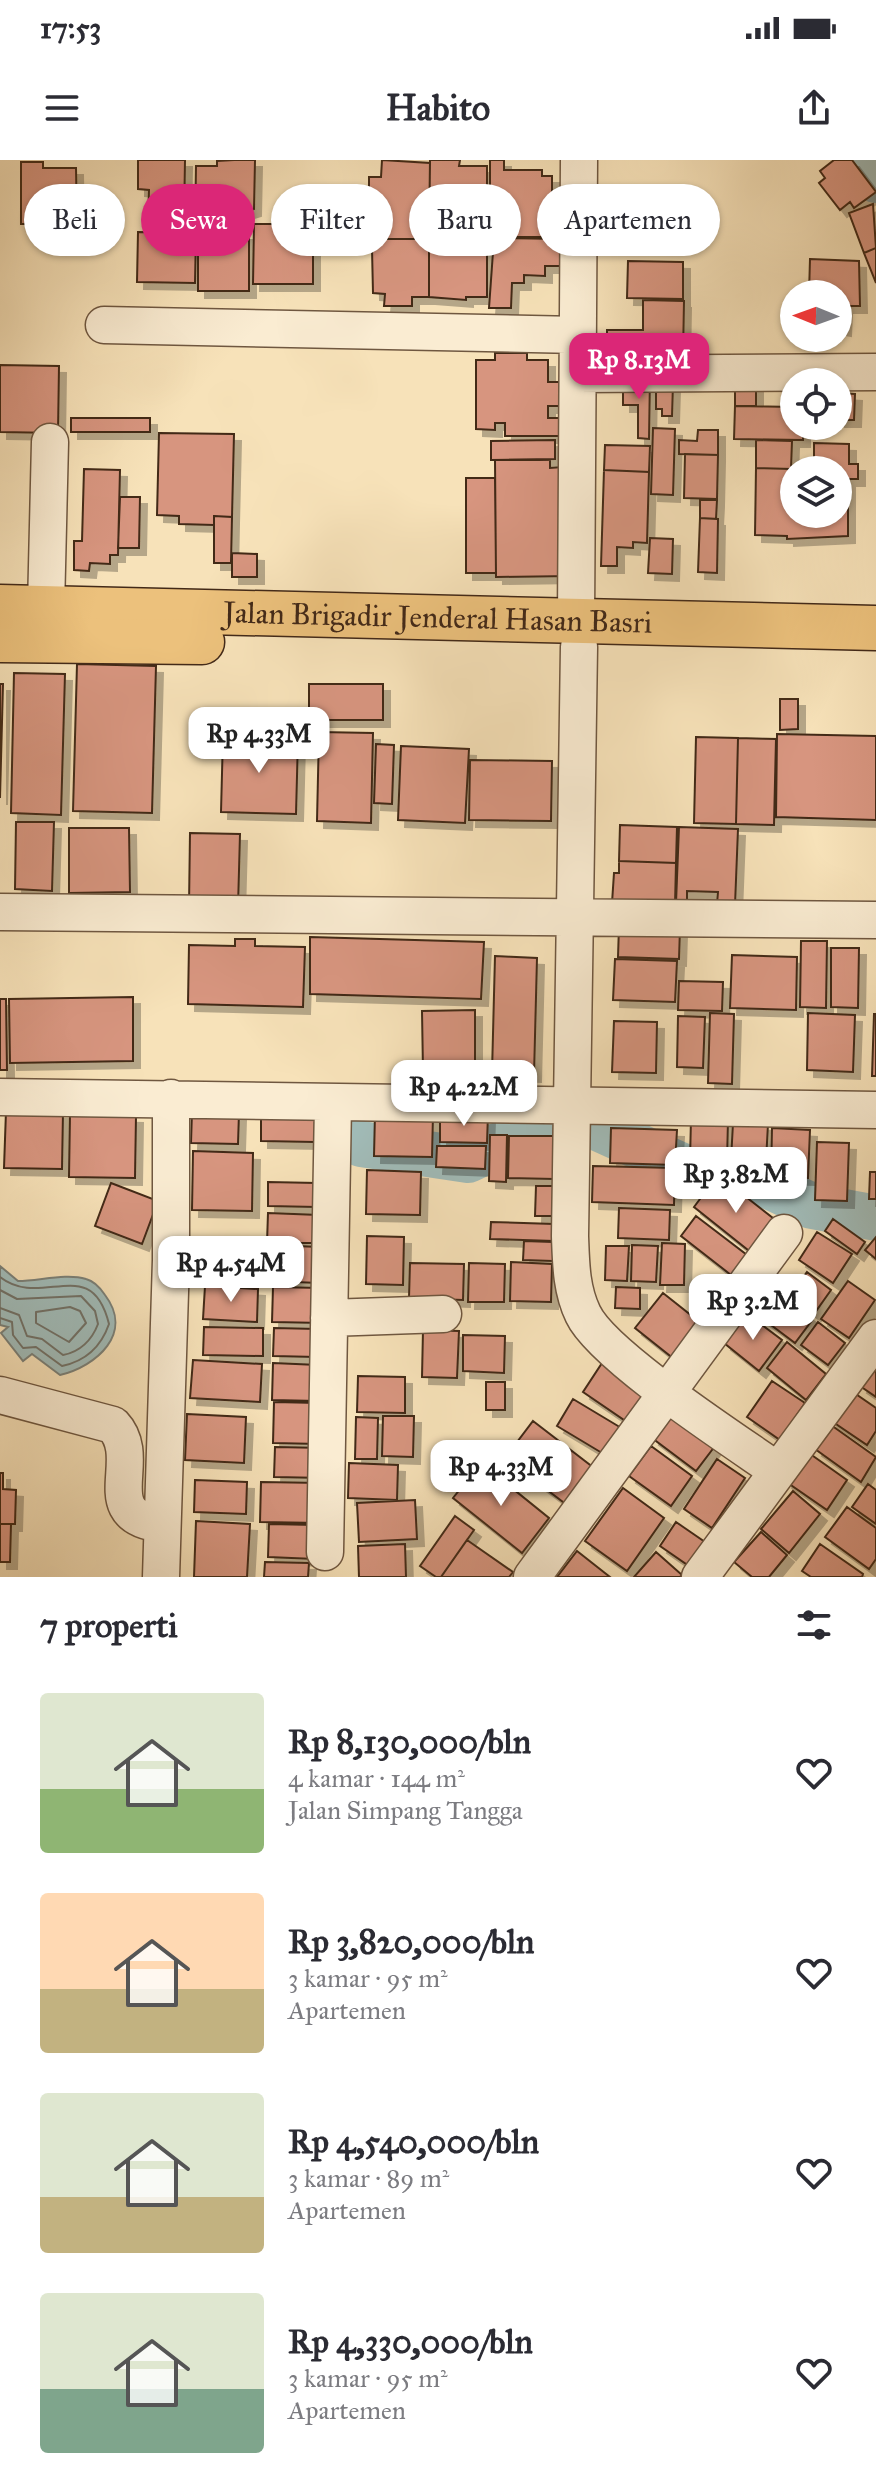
<!DOCTYPE html>
<html lang="id">
<meta charset="utf-8">
<style>
:root{--surface:#fff;--page:#f2f2f3;--text:#2b2b33;--muted:#7c7c81;--accent:#db2777}
body{margin:0;font-family:"IM FELL Great Primer",serif;background:var(--page);color:var(--text);height:100vh;display:flex;flex-direction:column;font-size:30px;white-space:nowrap}
*{box-sizing:border-box;margin:0}
p{font-size:26px;color:var(--muted)}
.icon{flex:none;width:44px;height:44px;fill:none;stroke:currentColor;stroke-width:2;stroke-linecap:round;stroke-linejoin:round}
.map{position:relative;height:1417px;overflow:hidden}
.drawer{display:flex;flex-direction:column;background:var(--surface);flex:1}
.drawer>*{flex:none}
.guide{position:absolute;left:24px;top:24px;width:828px;height:72px;display:flex;gap:16px}
.needle{width:52px;rotate:271deg}
.tools{position:absolute;left:780px;top:120px;display:grid;gap:16px}
.tools a{display:grid;place-items:center;width:72px;height:72px;border-radius:50%;background:var(--surface);box-shadow:0 2px 6px #0004;font-size:40px}
.price{position:absolute;translate:-50% -68px;padding:0 18px;border-radius:16px;background:#fff;color:#222;font-size:26px;line-height:52px;filter:drop-shadow(0 2px 4px #0008)}
.price::after{content:'';position:absolute;left:50%;top:48px;width:24px;height:18px;margin-left:-12px;background:inherit;clip-path:polygon(0 0,100% 0,50% 100%)}
.price.current{background:var(--accent);color:#fff}
ul{padding:0;list-style:none}
li{display:flex;align-items:center;gap:24px;height:200px;padding:0 40px}
li span{display:grid;place-items:center;flex:none;width:224px;height:160px;border-radius:8px;color:#555}
li>.icon{margin-inline-start:auto}
span .icon{width:96px;height:96px;fill:#fffc;stroke-width:1}
li b{font-size:34px}
h2{display:flex;justify-content:space-between;align-items:center;height:96px;padding:0 40px;font-size:34px}
.tag{padding:0 28px;border-radius:36px;background:var(--surface);box-shadow:0 2px 6px #0004;font-size:28px;line-height:72px}
.tag.current{background:var(--accent);color:#fff}
.status{display:flex;justify-content:space-between;align-items:center;height:56px;padding:0 40px;background:var(--surface);direction:ltr}
.status svg{height:22px;fill:currentColor}
header{display:flex;justify-content:space-between;align-items:center;height:104px;padding:0 40px;background:var(--surface);font-size:36px;font-weight:700}
.map>svg:first-child{display:block}
.water{fill:#a1bcb9;stroke:#7b8179;stroke-width:2}
.lines{fill:none;stroke-linecap:round;stroke-linejoin:round}
.shore{stroke:#727268;stroke-width:2}
.river{stroke:#a1bcb9;stroke-width:46}
.building{fill:#d7957f;stroke:#422918;stroke-width:2;filter:url(#shadow)}
.minor-casing{stroke:#6f5740;stroke-width:39}
.highway-casing{stroke:#422918;stroke-width:47}
.minor{stroke:#faecd2;stroke-width:36}
.highway{stroke:#ecc17c;stroke-width:44}
.labels{text-anchor:middle;stroke-width:7;stroke-linejoin:round;paint-order:stroke}
.street-label{font-size:30px;fill:#422918;stroke:#faecd2}
</style>
<div class="status"><b>17:53</b><svg viewBox="0 0 49 12"><path d="M0 12V9h3v3zM5 12V6h3v6zM10 12V3h3v9zM15 12V0h3v12zM26 1h20v11H26zM47 4h2v5h-2z"/></svg></div>
<header><svg class="icon" aria-label="menu" viewBox="0 0 24 24"><path d="M4 6h16M4 12h16M4 18h16"/></svg>Habito<svg class="icon" aria-label="share" viewBox="0 0 24 24"><path d="M12 15V3M7 8l5-5 5 5M5 13v7h14v-7"/></svg></header>
<div class="map">
<svg width="876" height="1417" viewBox="0 0 876 1417">
<defs>
<filter id="shadow"><feDropShadow dx="7" dy="7" stdDeviation="0" flood-color="#0004"/></filter>
</defs>
<rect width="100%" height="100%" fill="#f7e2b9"/>
<filter id="stains"><feTurbulence type="fractalNoise" baseFrequency=".0025" numOctaves="4"/><feColorMatrix values="0 0 0 0 .2 0 0 0 0 .09 0 0 0 0 .02 0 0 0 .5 -.17"/></filter>
<radialGradient id="worn" r=".72"><stop offset=".6" stop-color="#630" stop-opacity="0"/><stop offset="1" stop-color="#630" stop-opacity=".3"/></radialGradient>
<path class="water" d="M0,1106L18,1121C39,1121 66,1113 86,1119C94,1121 101,1129 105,1135C134,1173 97,1206 60,1215L32,1194L23,1201L1,1173L8,1167L0,1165Z"/>
<g class="lines">
<path class="shore" d="M0,1117C42,1150 91,1092 109,1164C101,1187 86,1201 62,1206L36,1187L23,1188L13,1175L12,1162L0,1158
M0,1130L17,1139L81,1136L95,1151L98,1164C92,1180 80,1192 63,1195L42,1179L27,1176L19,1155L0,1148
M70,1147L80,1151L86,1163L69,1182L36,1163V1152Z"/>
<path class="river" d="M861,0L876,20
M578,959L693,1011L749,1017L812,1046L876,1058
M338,974L361,984L468,1000L554,959"/>
</g>
<path class="building" d="M138,0H185L184,60H148L149,30L138,29Z
M234,0H255L254,49L241,53V70L195,69L196,6H217V1Z
M382,0L430,3L429,79H369V17H381Z
M430,0H460L459,6H487V79H429Z
M490,0H504V10H542V16H552V47H561V77H490Z
M834,0H852L876,32L854,48L850,42L840,50L819,23L825,18L820,11Z
M21,2H43V8H76L77,64H21Z
M873,44L876,88L864,93L849,53Z
M254,64H313V124H253Z
M138,72L196,73L195,123L137,122Z
M198,73H249V131H198Z
M494,78L563,79V106H545V116L524,115V123H512L511,148H489Z
M369,79H429V137H412V146H384L385,134L373,133L372,89H369Z
M450,79H487V137H466V140L429,137V88L451,89Z
M876,88V123L864,93Z
M810,99L859,101L860,146H838V134H809Z
M628,101L683,102V139L627,138Z
M643,140L684,141L683,196L607,195V170H643Z
M838,146L845,147L844,169L838,168Z
M495,193H527V200H548V222H560V246H548V258H567V276H505V263H495V270L476,269V200H495Z
M0,205L59,206L58,273L0,272Z
M623,216H650L649,279L638,278V245H623Z
M735,219L756,220V246H735Z
M656,223L673,224L672,256H662V249H656Z
M838,233L855,234L854,260H838Z
M735,246L794,247V266H803V280L734,279Z
M71,258H150V272H71Z
M653,268L675,269L673,335L651,334Z
M698,270H718V295L679,294V280L697,281Z
M159,273L234,274L232,357L214,356V365L179,364V356L157,355Z
M555,280V299L491,300V281Z
M756,280L792,281L791,309L756,308Z
M814,283L849,284V304H858V319H848V376L787,379V376L755,375L756,308L791,309L794,354H838V310H814Z
M605,285L650,286L649,312L604,310Z
M685,294L718,295L717,339L684,338Z
M495,300H550V308L563,307L572,416L496,417Z
M84,309L120,310L118,395H110V404L90,403L89,411L74,410V381H82Z
M604,310L649,312L647,383L633,382V388L617,387V406H601Z
M466,318H495L496,413H466Z
M120,337H140L139,388H118Z
M700,340H717L716,359L700,358Z
M214,356L232,357L231,403H214Z
M700,358L718,359L717,413L698,412Z
M650,378L673,379L672,414L648,413Z
M232,393L257,394V417H232Z
M77,504L156,506L152,653L73,651Z
M14,513L65,514L61,655L11,653Z
M0,524H3L0,638Z
M309,524H383V560H309Z
M780,539H798V569L780,570Z
M319,572L373,573L371,663L317,661Z
M777,574L876,576V660L776,657Z
M223,575L298,578L296,654L221,652Z
M696,577L738,578L736,664L694,663Z
M738,578L776,579L774,665L736,664Z
M376,584L394,585L392,644L374,643Z
M401,586L469,589L465,663L398,660Z
M470,600L552,601L551,661L469,660Z
M16,662H54L52,731L15,729Z
M620,665L677,667L676,703L619,701Z
M679,667L738,669L735,745L717,744L718,732L687,731V743H676Z
M69,668H129L130,732L69,733Z
M190,673L240,674L238,747L189,746Z
M619,701L676,703L675,745L612,743L614,713H619Z
M619,766L680,768L679,799L618,797Z
M310,777L484,782L481,839L310,834Z
M235,779H255V786L305,787L303,847L188,844L189,785L235,786Z
M801,781H827L826,848L800,847Z
M831,788H859L858,848L831,847Z
M732,795L797,797L796,850L730,848Z
M495,796L537,798L534,915L492,913Z
M615,799L677,801L675,842L613,840Z
M679,821L723,822L722,851L678,850Z
M133,837V901L10,903L9,839Z
M0,839H6L7,910H0Z
M475,850V910L423,911L422,851Z
M710,853L734,854L732,924L708,923Z
M808,853L855,855L853,912L807,910Z
M874,854H876V916H872Z
M678,856L705,857L703,908L677,907Z
M614,861L657,862L656,913L612,912Z
M6,951L63,952L62,1009L4,1008Z
M192,951L239,953L238,984L191,983Z
M375,953L433,955L432,997L374,996Z
M440,953L488,954L487,983L440,982Z
M70,954L136,956L135,1018L69,1017Z
M261,955L316,956L315,982L261,981Z
M691,959L728,960L727,1001L690,1000Z
M733,963L768,964L766,1001L731,1000Z
M611,968L677,970L675,1005L610,1003Z
M772,968L810,970L808,1018L771,1017Z
M490,975H507L506,1022L489,1021Z
M509,976H556L555,1019L508,1018Z
M817,982L849,983L847,1041L815,1040Z
M437,986H486L485,1009L436,1007Z
M193,991L253,993L252,1051L192,1050Z
M593,1006L675,1008L674,1045L592,1042Z
M367,1010L421,1012L420,1055L366,1054Z
M870,1012H876V1039H869Z
M718,1015L778,1062L753,1094L694,1047Z
M268,1022L317,1023V1047L268,1046Z
M111,1023L158,1041L142,1084L95,1066Z
M536,1026H556V1056H535Z
M619,1048L670,1050L669,1080L618,1078Z
M268,1053L319,1055V1083H267Z
M696,1056L747,1095L731,1115L681,1076Z
M833,1059L865,1082L857,1094L825,1071Z
M491,1062L554,1064V1081L490,1079Z
M817,1072L852,1094L833,1123L799,1100Z
M367,1076L404,1077L403,1125L366,1124Z
M876,1077V1099L865,1090Z
M524,1081L553,1082V1101L523,1100Z
M662,1083L685,1084L684,1125H660Z
M270,1085L320,1087L319,1123L269,1121Z
M632,1085L658,1086L656,1122L631,1121Z
M606,1086H629L627,1121L605,1120Z
M511,1102L552,1104L551,1142L510,1141Z
M410,1103L464,1104L463,1140L409,1138Z
M469,1103L505,1104L504,1142H468Z
M807,1112L831,1130L814,1154L790,1136Z
M848,1121L875,1140L849,1178L821,1159Z
M205,1126L258,1129L257,1162L203,1159Z
M273,1127L323,1128V1163L272,1162Z
M616,1127L640,1128V1149L615,1148Z
M773,1128L813,1159L795,1183L755,1153Z
M663,1133L702,1164L674,1199L635,1168Z
M746,1153L782,1180L759,1211L724,1183Z
M818,1162L845,1183L828,1205L801,1185Z
M204,1167L263,1168V1196L203,1195Z
M274,1168L318,1169L317,1197L273,1196Z
M423,1170L459,1171L457,1218L422,1217Z
M463,1175L505,1176L504,1213L463,1211Z
M787,1182L826,1214L806,1240L767,1208Z
M193,1200L262,1204L260,1242L190,1238Z
M604,1200L648,1232L627,1262L583,1232Z
M876,1202V1237L860,1226Z
M273,1203L318,1205L317,1241L272,1240Z
M358,1216L405,1217V1253L357,1252Z
M772,1221L805,1243L780,1280L747,1257Z
M486,1222H505V1250H486Z
M850,1230L876,1248V1271L867,1285L830,1260Z
M573,1239L623,1269L607,1296L557,1266Z
M274,1242L319,1243V1284L273,1283Z
M671,1253L715,1286L696,1311L652,1278Z
M187,1254L246,1257L244,1303L185,1300Z
M383,1256H414L413,1297L382,1296Z
M356,1257L378,1258L377,1299H355Z
M533,1261L594,1308L567,1345L505,1298Z
M831,1265L876,1297L861,1322L815,1289Z
M651,1286L692,1316L671,1346L629,1316Z
M275,1287L326,1288L325,1318L274,1317Z
M806,1291L847,1320L827,1350L785,1321Z
M717,1299L745,1318L712,1368L684,1349Z
M349,1303L398,1305L397,1340L348,1338Z
M481,1303L549,1358L522,1393L453,1338Z
M0,1313H3V1329L16,1330L15,1364H0Z
M195,1320L247,1322L246,1354L194,1352Z
M261,1322L322,1323L320,1363L260,1362Z
M868,1324L876,1330V1364L852,1347Z
M623,1328L664,1358L627,1411L585,1381Z
M793,1331L820,1354L789,1393L761,1369Z
M415,1340L417,1379L359,1382L357,1343Z
M847,1347L876,1368V1399L869,1409L825,1377Z
M455,1356L474,1370L441,1417H436L420,1406Z
M196,1361L250,1364L247,1417H194Z
M676,1362L705,1382L689,1406L660,1386Z
M0,1364H11L10,1402H0Z
M269,1364L316,1365L315,1399L268,1397Z
M761,1372L787,1395L769,1417H752L734,1402Z
M467,1380L513,1412L509,1417H441Z
M405,1384L406,1417H359L358,1386Z
M820,1384L863,1414L862,1417H811L802,1411Z
M577,1391L610,1417H557Z
M656,1392L682,1415L680,1417H634Z
M265,1402L309,1403L308,1417H264Z"/>
<g class="lines">
<g class="minor-casing">
<path id="minor" d="M104,165L578,175
M579,214L876,212
M46,448L50,282
M576,459L579,0
M579,487L570,1076C571,1103 571,1129 583,1154C602,1195 735,1281 778,1311
M0,752L876,760
M0,937L876,950
M329,1158L443,1154
M0,1235L113,1265C146,1300 92,1356 162,1364
M325,1392L333,944
M161,1417L171,1100V938
M532,1417L784,1073
M700,1417L876,1178"/>
</g>
<g class="highway-casing">
<g id="highway">
<path id="s1" d="M0,447L876,468"/>
<path d="M0,480L202,482"/>
</g>
</g>
<use href="#minor" class="minor"/>
<use href="#highway" class="highway"/>
</g>
<g class="labels">
<g class="street-label">
<text dy="10" stroke="none"><textPath href="#s1" startOffset="438">Jalan Brigadir Jenderal Hasan Basri</textPath></text>
</g>
</g>
<rect width="100%" height="100%" filter="url(#stains)"/>
<rect width="100%" height="100%" fill="url(#worn)"/>
</svg>
<div class="tools">
<a><svg class="needle" viewBox="-14 -14 28 28"><path d="M0-13l5 13h-10z" fill="#e53935"/><path d="M0 13l5-13h-10z" fill="#7c7c81"/></svg></a>
<a><svg class="icon" aria-label="locate" viewBox="0 0 24 24"><circle cx="12" cy="12" r="6"/><path d="M12 2v4M12 18v4M2 12h4M18 12h4"/></svg></a>
<a><svg class="icon" aria-label="layers" viewBox="0 0 24 24"><path d="M12 4l9 5-9 5-9-5zM3 14l9 5 9-5"/></svg></a>
</div>
<b class="price current" style="left:639px;top:241px">Rp 8.13M</b>
<b class="price" style="left:259px;top:615px">Rp 4.33M</b>
<b class="price" style="left:464px;top:968px">Rp 4.22M</b>
<b class="price" style="left:736px;top:1055px">Rp 3.82M</b>
<b class="price" style="left:231px;top:1144px">Rp 4.54M</b>
<b class="price" style="left:753px;top:1182px">Rp 3.2M</b>
<b class="price" style="left:501px;top:1348px">Rp 4.33M</b>
<div class="guide">
<a class="tag">Beli</a>
<a class="tag current">Sewa</a>
<a class="tag">Filter</a>
<a class="tag">Baru</a>
<a class="tag">Apartemen</a>
</div>
</div>
<section class="drawer">
<h2>7 properti<svg class="icon" aria-label="filters" viewBox="0 0 24 24"><path d="M4 7h16M4 17h16"/><circle cx="9" cy="7" r="2"/><circle cx="15" cy="17" r="2"/></svg></h2>
<ul>
<li><span style="background:linear-gradient(#dfe7d0 60%,#8fb573 0)"><svg class="icon" aria-label="home" viewBox="0 0 24 24"><path d="M3 11l9-7 9 7M6 9v11h12V9"/></svg></span><div><b>Rp 8,130,000/bln</b><p>4 kamar · 144 m²</p><p>Jalan Simpang Tangga</p></div><svg class="icon" aria-label="heart" viewBox="0 0 24 24"><path d="M12 20l-8-8c-3-5 5-10 8-4 3-6 11-1 8 4z"/></svg></li>
<li><span style="background:linear-gradient(#ffd9b3 60%,#c2b280 0)"><svg class="icon" aria-label="home" viewBox="0 0 24 24"><path d="M3 11l9-7 9 7M6 9v11h12V9"/></svg></span><div><b>Rp 3,820,000/bln</b><p>3 kamar · 95 m²</p><p>Apartemen</p></div><svg class="icon" aria-label="heart" viewBox="0 0 24 24"><path d="M12 20l-8-8c-3-5 5-10 8-4 3-6 11-1 8 4z"/></svg></li>
<li><span style="background:linear-gradient(#dfe7d0 65%,#c2b280 0)"><svg class="icon" aria-label="home" viewBox="0 0 24 24"><path d="M3 11l9-7 9 7M6 9v11h12V9"/></svg></span><div><b>Rp 4,540,000/bln</b><p>3 kamar · 89 m²</p><p>Apartemen</p></div><svg class="icon" aria-label="heart" viewBox="0 0 24 24"><path d="M12 20l-8-8c-3-5 5-10 8-4 3-6 11-1 8 4z"/></svg></li>
<li><span style="background:linear-gradient(#dfe7d0 60%,#7fa58c 0)"><svg class="icon" aria-label="home" viewBox="0 0 24 24"><path d="M3 11l9-7 9 7M6 9v11h12V9"/></svg></span><div><b>Rp 4,330,000/bln</b><p>3 kamar · 95 m²</p><p>Apartemen</p></div><svg class="icon" aria-label="heart" viewBox="0 0 24 24"><path d="M12 20l-8-8c-3-5 5-10 8-4 3-6 11-1 8 4z"/></svg></li>
</ul>
</section>
